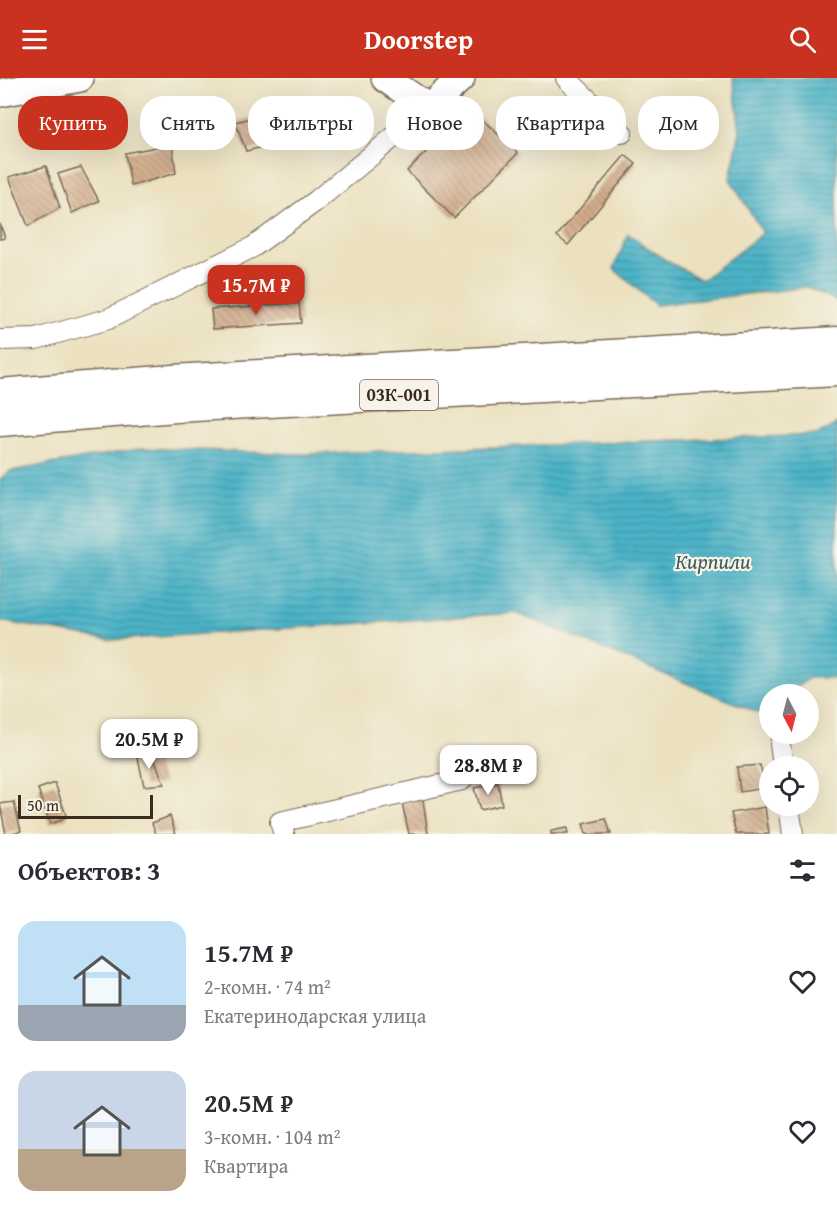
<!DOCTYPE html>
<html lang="ru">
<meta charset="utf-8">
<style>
:root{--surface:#fff;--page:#f2f2f3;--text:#2b2b33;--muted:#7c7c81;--accent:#c8321e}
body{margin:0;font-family:"Gentium Book Plus",serif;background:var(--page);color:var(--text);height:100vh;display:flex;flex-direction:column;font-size:22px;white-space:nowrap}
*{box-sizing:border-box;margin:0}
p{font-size:20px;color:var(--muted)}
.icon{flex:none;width:33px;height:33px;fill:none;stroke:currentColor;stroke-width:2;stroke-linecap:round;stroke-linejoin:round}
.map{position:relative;height:756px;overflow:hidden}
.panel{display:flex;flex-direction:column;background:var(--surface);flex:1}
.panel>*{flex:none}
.banner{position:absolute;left:18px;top:18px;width:801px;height:54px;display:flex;gap:12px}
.needle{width:39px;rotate:173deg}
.tools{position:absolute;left:759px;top:606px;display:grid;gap:12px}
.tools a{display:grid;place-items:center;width:60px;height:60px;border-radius:50%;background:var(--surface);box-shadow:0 6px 24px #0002;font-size:30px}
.scale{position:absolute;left:18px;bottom:15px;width:135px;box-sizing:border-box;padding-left:6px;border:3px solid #3b2a1e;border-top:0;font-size:16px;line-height:21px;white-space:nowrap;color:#3b2a1e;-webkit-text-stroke:4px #f7f3e8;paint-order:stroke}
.price{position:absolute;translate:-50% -51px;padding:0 14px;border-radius:12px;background:#fff;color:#222;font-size:20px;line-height:39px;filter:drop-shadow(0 2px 3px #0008)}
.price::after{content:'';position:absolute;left:50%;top:36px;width:18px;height:14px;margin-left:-9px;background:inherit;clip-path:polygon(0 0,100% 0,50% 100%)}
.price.selected{background:var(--accent);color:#fff}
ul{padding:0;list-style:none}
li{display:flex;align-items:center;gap:18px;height:150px;padding:0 18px}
li span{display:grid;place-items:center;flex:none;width:168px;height:120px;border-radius:18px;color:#555}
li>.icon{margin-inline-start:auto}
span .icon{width:72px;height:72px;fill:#fffc;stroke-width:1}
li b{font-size:26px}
h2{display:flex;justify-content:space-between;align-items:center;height:72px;padding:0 18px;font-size:26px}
.tag{padding:0 21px;border-radius:24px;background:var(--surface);box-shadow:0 6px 24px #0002;font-size:21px;line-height:54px}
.tag.selected{background:var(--accent);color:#fff}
header{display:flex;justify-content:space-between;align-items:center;height:78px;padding:0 18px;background:var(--accent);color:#fff;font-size:27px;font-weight:800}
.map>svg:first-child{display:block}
.water{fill:url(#water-rules);stroke:#436f73;stroke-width:1.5}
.building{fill:url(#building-back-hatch)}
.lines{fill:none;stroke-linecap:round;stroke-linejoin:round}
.minor-casing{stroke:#796a56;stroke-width:22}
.secondary-casing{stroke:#796a56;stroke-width:30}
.primary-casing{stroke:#796a56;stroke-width:33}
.minor{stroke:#fff;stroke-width:20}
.secondary{stroke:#fff;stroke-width:27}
.primary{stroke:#fff;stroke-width:30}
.labels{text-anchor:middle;stroke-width:4.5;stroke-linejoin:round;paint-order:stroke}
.shield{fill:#f7f3e8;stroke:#73665b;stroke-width:1.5}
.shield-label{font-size:18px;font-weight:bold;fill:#3b2a1e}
.water-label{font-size:21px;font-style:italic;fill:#415a5a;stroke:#f7f3e8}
</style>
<header><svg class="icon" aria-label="menu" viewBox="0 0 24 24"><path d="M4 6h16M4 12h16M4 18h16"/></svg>Doorstep<svg class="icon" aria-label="search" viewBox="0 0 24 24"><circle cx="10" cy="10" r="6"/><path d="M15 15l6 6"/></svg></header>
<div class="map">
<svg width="837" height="756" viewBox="0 0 837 756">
<defs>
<pattern id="water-rules" width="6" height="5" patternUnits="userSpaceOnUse" patternTransform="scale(1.5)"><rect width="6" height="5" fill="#4bb4c8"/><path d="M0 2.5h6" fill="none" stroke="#4093a2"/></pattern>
<pattern id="building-back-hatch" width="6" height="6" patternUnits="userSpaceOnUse" patternTransform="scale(1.5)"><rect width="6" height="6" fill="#d2ac89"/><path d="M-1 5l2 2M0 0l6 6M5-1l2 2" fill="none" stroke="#ac8c6f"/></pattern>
</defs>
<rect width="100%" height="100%" fill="#f7f3e8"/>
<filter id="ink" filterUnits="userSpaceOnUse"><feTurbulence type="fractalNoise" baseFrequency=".0167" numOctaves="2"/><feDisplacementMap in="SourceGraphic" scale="12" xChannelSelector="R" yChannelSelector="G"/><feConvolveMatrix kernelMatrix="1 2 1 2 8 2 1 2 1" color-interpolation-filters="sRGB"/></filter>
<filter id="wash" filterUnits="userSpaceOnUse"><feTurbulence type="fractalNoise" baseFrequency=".008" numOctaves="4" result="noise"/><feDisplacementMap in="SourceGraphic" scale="24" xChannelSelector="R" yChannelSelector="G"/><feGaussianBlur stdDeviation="1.35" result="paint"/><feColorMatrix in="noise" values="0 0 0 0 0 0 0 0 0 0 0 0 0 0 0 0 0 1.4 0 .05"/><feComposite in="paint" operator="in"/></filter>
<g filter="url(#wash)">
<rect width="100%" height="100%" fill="#ebe1bf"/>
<path class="water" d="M733,0H837V223L807,209L656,227L614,191L628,156L667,183L702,202L763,155L730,101L740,53Z
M837,346V600H809L787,616H770L769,630L761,636L516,535L111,562L0,543V401L10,393L144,370L301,376L817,357Z"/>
<g id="blocks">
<path class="building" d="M470,30L518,75L454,140L407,93Z
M280,33L293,62L246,73L235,44Z
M172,66L176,95L131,108L125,75Z
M625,77L636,86L568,167L557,158Z
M46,88L60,130L28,148L9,99Z
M81,89L99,123L72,135L58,96Z
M0,146L5,160L0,161Z
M299,225L301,245L213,251L211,231Z
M137,675H152L164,706L144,708Z
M760,687L766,710L740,714L737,689Z
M55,705L67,740L50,746L38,711Z
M498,705L502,727L480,732L474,710Z
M423,722L428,756H409L402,725Z
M14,724L21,753L6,756L0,726Z
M765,729L769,756H736L731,735Z
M170,738L176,756H156L152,745Z
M606,741L611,756H586L583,746Z
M567,750L568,756H551V753Z"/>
</g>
</g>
<g filter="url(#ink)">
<use href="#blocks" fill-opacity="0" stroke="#796a56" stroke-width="1.5"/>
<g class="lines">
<g class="minor-casing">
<path id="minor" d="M566,0L622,55
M0,262L36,261L108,241L253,169L316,123L429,30
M780,666L783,688
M789,728L793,756
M284,756L280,744L462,702"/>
</g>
<g class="secondary-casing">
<path id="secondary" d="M385,0L429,30L461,0
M0,15L80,0"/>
</g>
<g class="primary-casing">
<path id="primary" d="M0,316L173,302L837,264
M0,343L176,329L837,293"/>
</g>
<use href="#minor" class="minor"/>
<use href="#secondary" class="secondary"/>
<use href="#primary" class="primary"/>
</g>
</g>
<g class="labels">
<rect class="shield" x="360" y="302" width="78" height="30" rx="4.5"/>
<g class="shield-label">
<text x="399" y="323">03К-001</text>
</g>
<g class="water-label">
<text x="713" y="491">Кирпили</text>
</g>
</g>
</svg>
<div class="tools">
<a><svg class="needle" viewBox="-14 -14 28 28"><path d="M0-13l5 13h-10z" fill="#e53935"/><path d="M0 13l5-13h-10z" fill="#7c7c81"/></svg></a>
<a><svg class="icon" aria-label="locate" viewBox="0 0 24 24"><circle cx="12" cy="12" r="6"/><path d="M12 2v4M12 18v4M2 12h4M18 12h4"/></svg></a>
</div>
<div class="scale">50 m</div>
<b class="price selected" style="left:256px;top:238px">15.7M ₽</b>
<b class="price" style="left:149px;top:692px">20.5M ₽</b>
<b class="price" style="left:488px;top:718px">28.8M ₽</b>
<div class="banner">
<a class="tag selected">Купить</a>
<a class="tag">Снять</a>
<a class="tag">Фильтры</a>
<a class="tag">Новое</a>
<a class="tag">Квартира</a>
<a class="tag">Дом</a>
</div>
</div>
<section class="panel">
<h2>Объектов: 3<svg class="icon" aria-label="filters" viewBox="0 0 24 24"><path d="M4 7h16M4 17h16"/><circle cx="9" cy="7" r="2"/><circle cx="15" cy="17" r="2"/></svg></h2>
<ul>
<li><span style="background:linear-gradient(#bfe0f5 70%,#9aa5b1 0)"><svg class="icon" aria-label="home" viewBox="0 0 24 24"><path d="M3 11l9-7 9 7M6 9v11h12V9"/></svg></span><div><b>15.7M ₽</b><p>2-комн. · 74 m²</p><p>Екатеринодарская улица</p></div><svg class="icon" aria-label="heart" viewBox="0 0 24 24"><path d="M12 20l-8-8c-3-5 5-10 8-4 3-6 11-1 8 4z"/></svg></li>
<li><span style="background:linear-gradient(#c9d6e8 65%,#b9a48a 0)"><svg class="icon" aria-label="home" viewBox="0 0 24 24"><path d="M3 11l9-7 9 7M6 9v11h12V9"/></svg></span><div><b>20.5M ₽</b><p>3-комн. · 104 m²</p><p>Квартира</p></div><svg class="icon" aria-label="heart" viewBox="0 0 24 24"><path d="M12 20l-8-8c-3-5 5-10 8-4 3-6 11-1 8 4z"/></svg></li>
</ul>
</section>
